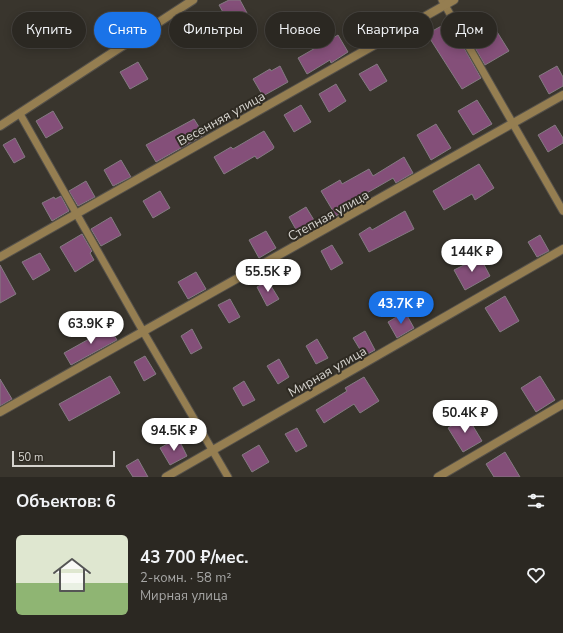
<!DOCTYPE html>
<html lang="ru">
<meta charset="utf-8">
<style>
:root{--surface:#2b2822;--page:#33302a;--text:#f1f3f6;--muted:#a6a6a5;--line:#474440;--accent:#1a73e8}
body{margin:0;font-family:"Nunito Sans",sans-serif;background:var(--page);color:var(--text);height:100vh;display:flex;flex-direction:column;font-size:15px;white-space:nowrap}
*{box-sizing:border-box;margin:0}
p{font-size:13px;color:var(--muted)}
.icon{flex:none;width:22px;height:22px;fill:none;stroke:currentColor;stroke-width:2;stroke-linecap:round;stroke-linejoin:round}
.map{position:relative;height:477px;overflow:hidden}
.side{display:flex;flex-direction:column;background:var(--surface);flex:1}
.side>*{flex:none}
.hud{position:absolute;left:12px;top:12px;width:539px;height:36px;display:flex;gap:8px}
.scale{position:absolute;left:12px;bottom:10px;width:103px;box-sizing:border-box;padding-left:4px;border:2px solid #d5d3ce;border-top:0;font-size:11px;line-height:14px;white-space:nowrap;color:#d5d3ce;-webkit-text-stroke:3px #2f2b23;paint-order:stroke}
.price{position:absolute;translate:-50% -34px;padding:0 9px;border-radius:14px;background:#fff;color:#222;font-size:13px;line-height:26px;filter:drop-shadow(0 1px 2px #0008)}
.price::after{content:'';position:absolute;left:50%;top:24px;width:12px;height:9px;margin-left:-6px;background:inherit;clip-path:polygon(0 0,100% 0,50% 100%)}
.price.on{background:var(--accent);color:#fff}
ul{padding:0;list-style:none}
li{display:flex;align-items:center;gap:12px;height:100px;padding:0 16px}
li span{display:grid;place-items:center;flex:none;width:112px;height:80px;border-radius:6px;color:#555}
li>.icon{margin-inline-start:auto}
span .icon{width:48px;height:48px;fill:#fffc;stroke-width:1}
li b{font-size:17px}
h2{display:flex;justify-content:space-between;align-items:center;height:48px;padding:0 16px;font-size:17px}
.chip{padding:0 14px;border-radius:18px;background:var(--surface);box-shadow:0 2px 10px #0003,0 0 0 1px var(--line);font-size:14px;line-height:36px}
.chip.on{background:var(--accent);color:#fff}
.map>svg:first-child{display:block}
.building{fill:#844f79;stroke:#847b82}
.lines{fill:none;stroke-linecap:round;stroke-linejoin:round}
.service-casing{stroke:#55514a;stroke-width:9}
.minor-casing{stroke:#55514a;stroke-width:10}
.service{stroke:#957e51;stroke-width:7}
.minor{stroke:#957e51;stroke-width:8}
.labels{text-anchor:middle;stroke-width:4;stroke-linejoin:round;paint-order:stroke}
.street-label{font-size:13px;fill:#d5d3ce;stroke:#2f2b23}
</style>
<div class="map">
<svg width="563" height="477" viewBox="0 0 563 477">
<rect width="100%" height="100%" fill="#39352d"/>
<path class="building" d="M229,0H240L247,13L229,23L219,5Z
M380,12L390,29L373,39L363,22Z
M445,24L459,48L463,46L481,78L462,89L427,34Z
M494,27L509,51L485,65L471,41Z
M338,35L348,52L331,63L330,60L307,74L298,58Z
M138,62L148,79L130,89L120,72Z
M377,64L387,81L370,91L359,74Z
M280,66L288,82L263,96L253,79L270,69L271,71Z
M557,66L563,77V86L549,94L539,76Z
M336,84L346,101L329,112L319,94Z
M477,100L492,124L473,135L458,111Z
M301,105L311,122L294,132L284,115Z
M53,111L63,128L46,138L36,121Z
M194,119L204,135L156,162L146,145Z
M436,124L451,148L431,160L417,135Z
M555,125L563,138V143L548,152L538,135Z
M264,131L274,147L273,149L257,159L255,156L224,174L214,157L231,147L233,149Z
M15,138L25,157L14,163L3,145Z
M404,157L413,173L396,183L393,178L353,201L355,204L336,216L321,191L340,180L342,184L369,169L373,176Z
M121,160L131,177L113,186L104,170Z
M479,164L494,188L475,200L472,194L444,210L433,191Z
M86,181L95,197L78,206L69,191Z
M160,191L170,208L153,218L143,201Z
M61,196L69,211L52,221L42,203L54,197L55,199Z
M306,207L317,225L299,235L289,217Z
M405,211L414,229L369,252L359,234L370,227L372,230Z
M111,217L121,235L101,246L91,229Z
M266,231L276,248L259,258L249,240Z
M82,234L92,251L90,253L94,260L75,272L60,247Z
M540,235L549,251L537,257L528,242Z
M332,245L343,263L331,270L321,251Z
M40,253L50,270L33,280L22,262Z
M480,257L490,276L465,290L454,270Z
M0,265L16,294L0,303Z
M196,272L206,289L188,299L178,282Z
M268,281L279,299L267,306L257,287Z
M505,296L519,321L500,332L485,308Z
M230,299L240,317L229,323L218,305Z
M405,312L414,328L397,338L388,322Z
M108,325L117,340L71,365L64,353L98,334L97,331Z
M192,329L202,348L191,354L181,336Z
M365,331L375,350L364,356L353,338Z
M317,339L328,358L316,364L306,346Z
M145,356L156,374L144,381L134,362Z
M279,359L289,377L278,384L267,366Z
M110,376L120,393L69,421L59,404Z
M540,376L555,400L536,412L521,388Z
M364,377L379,401L360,413L354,404L324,423L316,410L347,391L345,388Z
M0,379L12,399L0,406Z
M244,381L255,400L243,406L233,388Z
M467,416L482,441L463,452L448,428Z
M297,428L307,446L296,452L285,434Z
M178,438L187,456L170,465L160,448Z
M259,445L269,462L252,472L242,455Z
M505,452L520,477H494L486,464Z
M138,459L148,477H133L126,466Z"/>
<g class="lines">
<g class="service-casing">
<path id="service" d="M442,0L563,211
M20,114L144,333L228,477"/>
</g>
<g class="minor-casing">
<path id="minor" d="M0,126L193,0
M0,257L454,0
M0,412L563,95
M166,477L563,249
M438,477L563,404"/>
</g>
<use href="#service" class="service"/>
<use href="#minor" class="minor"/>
</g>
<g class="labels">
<g class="street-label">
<text transform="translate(221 118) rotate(-29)" y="5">Весенняя улица</text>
<text transform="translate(328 215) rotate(-29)" y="5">Степная улица</text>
<text transform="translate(327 371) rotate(-30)" y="5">Мирная улица</text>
</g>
</g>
</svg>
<div class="scale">50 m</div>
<b class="price" style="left:472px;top:273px">144K ₽</b>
<b class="price" style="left:268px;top:293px">55.5K ₽</b>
<b class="price on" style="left:401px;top:325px">43.7K ₽</b>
<b class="price" style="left:91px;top:345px">63.9K ₽</b>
<b class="price" style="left:465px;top:434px">50.4K ₽</b>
<b class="price" style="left:174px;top:452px">94.5K ₽</b>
<div class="hud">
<a class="chip">Купить</a>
<a class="chip on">Снять</a>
<a class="chip">Фильтры</a>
<a class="chip">Новое</a>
<a class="chip">Квартира</a>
<a class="chip">Дом</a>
</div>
</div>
<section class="side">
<h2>Объектов: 6<svg class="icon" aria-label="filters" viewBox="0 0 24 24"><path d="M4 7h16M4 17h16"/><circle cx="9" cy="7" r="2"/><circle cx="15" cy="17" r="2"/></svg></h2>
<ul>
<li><span style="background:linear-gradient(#dfe7d0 60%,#8fb573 0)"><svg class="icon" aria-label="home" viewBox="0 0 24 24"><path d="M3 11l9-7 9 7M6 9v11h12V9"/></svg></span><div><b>43 700 ₽/мес.</b><p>2-комн. · 58 m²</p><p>Мирная улица</p></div><svg class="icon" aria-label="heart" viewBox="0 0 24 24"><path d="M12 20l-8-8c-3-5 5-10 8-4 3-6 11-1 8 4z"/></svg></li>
</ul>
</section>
